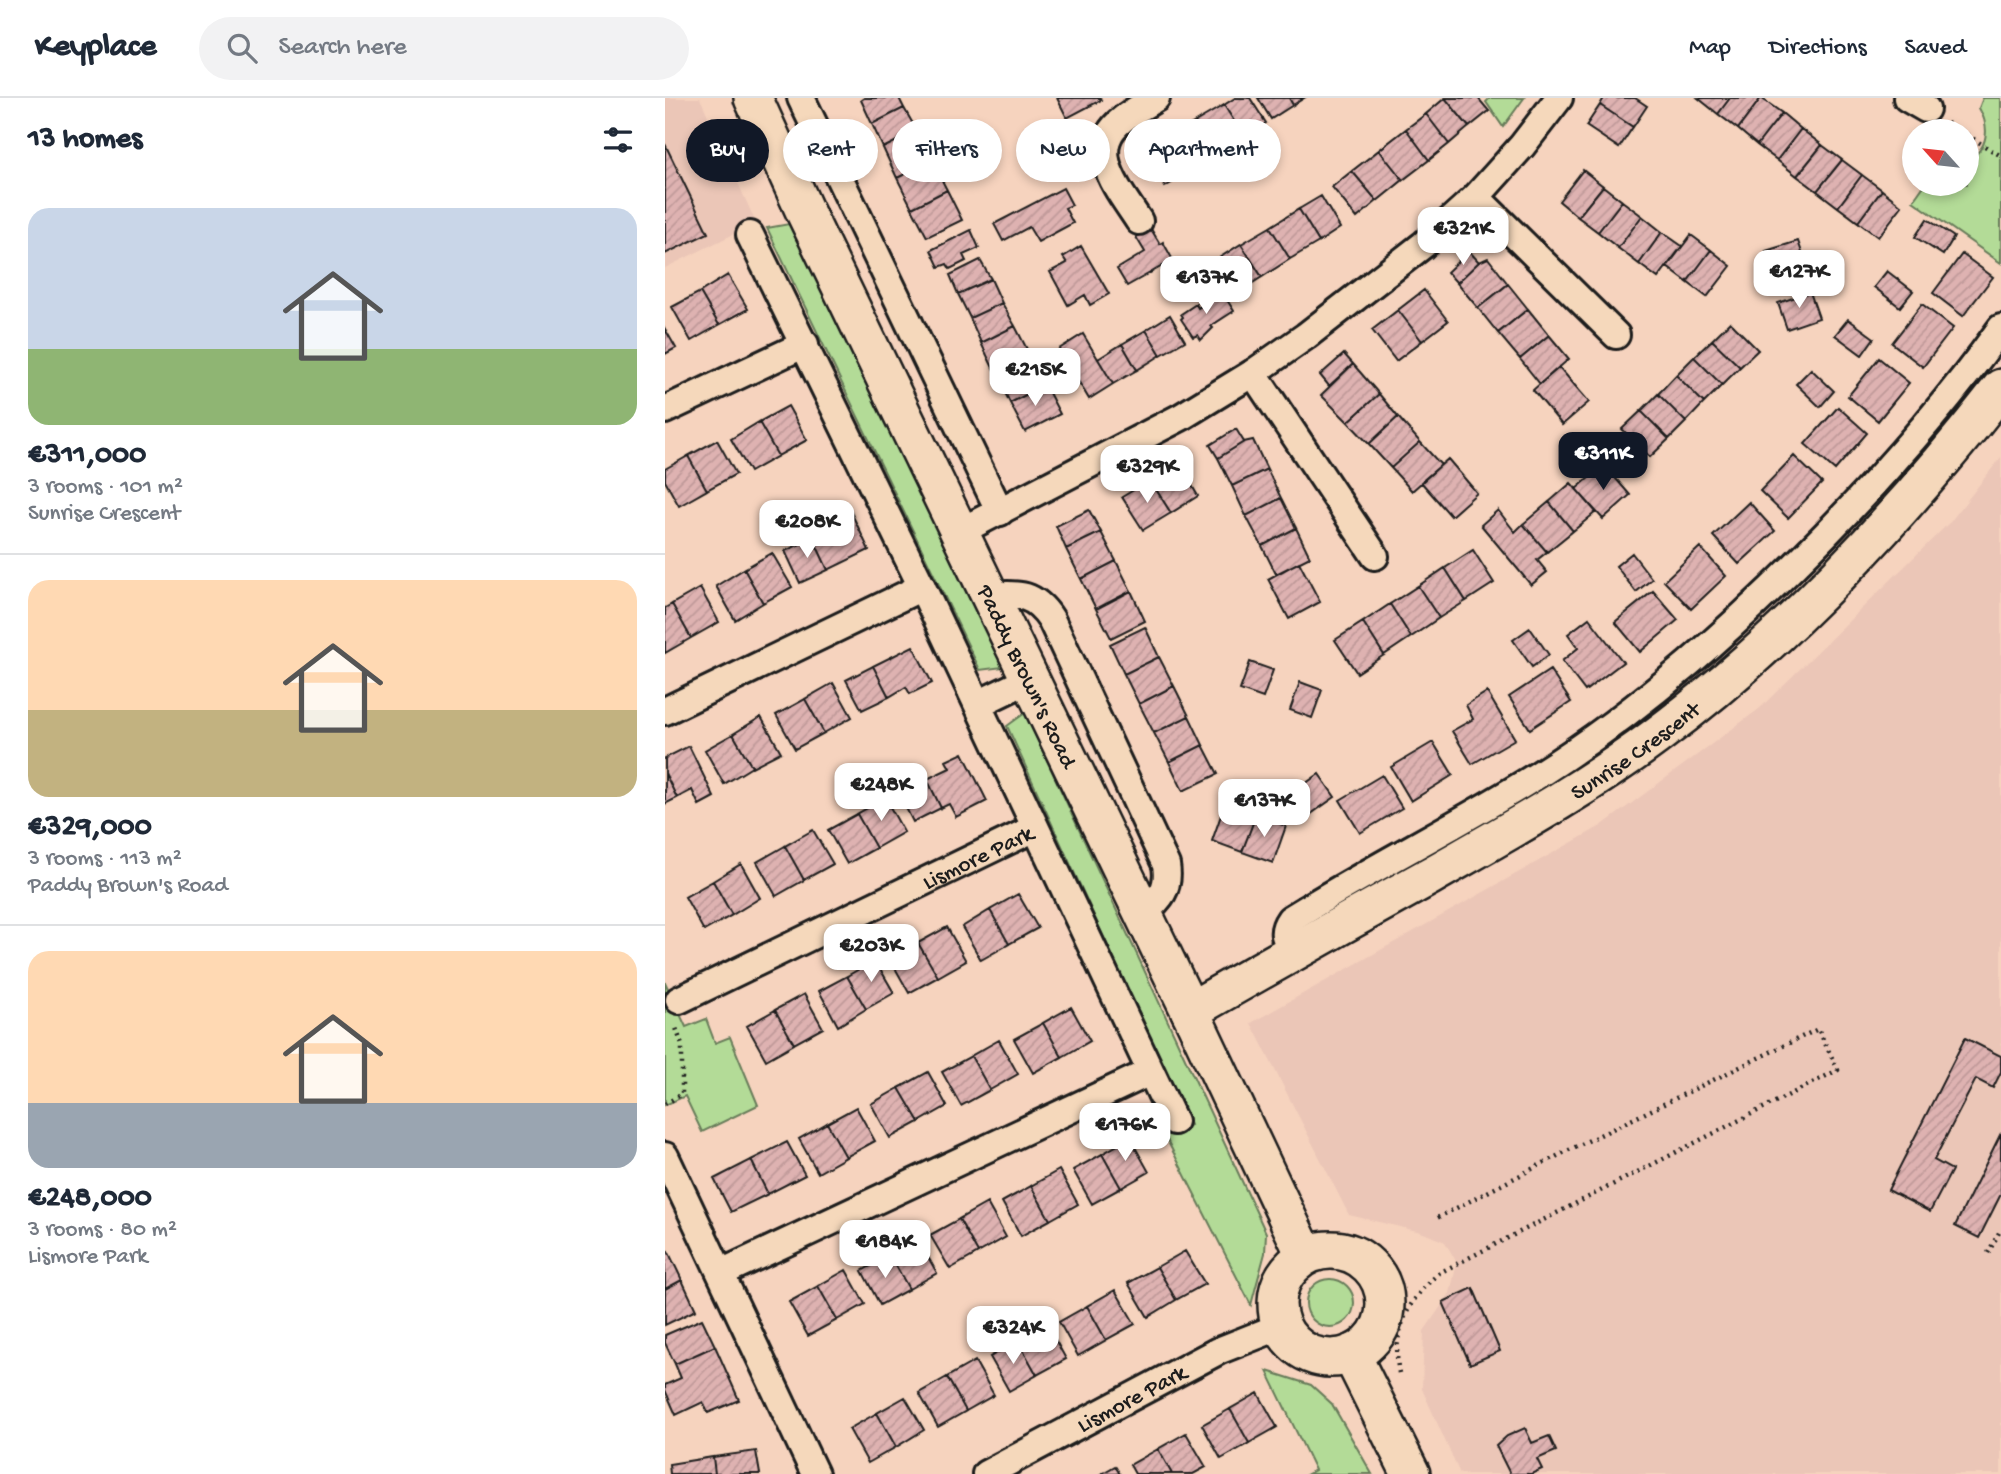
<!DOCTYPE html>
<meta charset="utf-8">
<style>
:root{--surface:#fff;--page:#f2f2f3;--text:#1f2937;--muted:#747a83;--line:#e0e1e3;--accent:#111827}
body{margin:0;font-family:"Gochi Hand",sans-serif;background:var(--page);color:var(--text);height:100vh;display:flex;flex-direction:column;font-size:26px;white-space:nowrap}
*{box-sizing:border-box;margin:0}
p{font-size:23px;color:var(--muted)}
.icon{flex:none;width:38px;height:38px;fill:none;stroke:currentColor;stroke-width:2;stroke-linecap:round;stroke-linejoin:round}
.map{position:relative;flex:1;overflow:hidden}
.sheet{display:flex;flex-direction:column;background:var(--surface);width:665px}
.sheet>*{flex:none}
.hud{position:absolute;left:21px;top:21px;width:665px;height:63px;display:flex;gap:14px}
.needle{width:46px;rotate:297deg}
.buttons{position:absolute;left:1237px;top:21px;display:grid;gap:14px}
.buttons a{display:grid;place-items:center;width:77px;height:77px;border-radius:50%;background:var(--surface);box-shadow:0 4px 10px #0003;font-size:35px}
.price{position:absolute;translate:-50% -60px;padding:0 16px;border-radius:14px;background:#fff;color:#222;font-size:23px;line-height:46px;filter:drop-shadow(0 2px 4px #0008)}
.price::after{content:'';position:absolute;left:50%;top:42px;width:21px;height:16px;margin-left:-10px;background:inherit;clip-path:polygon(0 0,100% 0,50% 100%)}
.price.active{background:var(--accent);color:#fff}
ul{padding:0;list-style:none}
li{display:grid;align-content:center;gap:14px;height:371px;padding:0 28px}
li+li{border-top:2px solid var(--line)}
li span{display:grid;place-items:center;height:217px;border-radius:21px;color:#555}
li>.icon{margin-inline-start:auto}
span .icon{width:126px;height:126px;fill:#fffc;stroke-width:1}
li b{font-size:30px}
h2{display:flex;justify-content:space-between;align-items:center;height:84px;padding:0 28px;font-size:30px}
.pill{padding:0 24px;border-radius:32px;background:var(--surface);box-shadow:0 4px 10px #0003;font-size:24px;line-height:63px}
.pill.active{background:var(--accent);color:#fff}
header{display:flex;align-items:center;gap:42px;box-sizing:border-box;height:98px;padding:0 35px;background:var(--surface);border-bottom:2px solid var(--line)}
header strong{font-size:33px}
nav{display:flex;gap:38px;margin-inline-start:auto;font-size:24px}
.search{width:490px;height:63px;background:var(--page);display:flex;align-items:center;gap:18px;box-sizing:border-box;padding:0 24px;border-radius:38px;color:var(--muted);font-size:26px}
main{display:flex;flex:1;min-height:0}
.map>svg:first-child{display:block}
.built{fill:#ebc6b7}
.green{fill:#b3db97;stroke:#687c5a;stroke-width:2}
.building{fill:url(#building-hatch);stroke:#1c1c1c;stroke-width:2}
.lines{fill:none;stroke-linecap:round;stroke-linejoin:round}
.street-casing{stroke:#1c1c1c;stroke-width:32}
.secondary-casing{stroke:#1c1c1c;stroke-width:42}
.path{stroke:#1c1c1c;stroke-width:4.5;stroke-dasharray:2 5;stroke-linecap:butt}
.street{stroke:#f5d8bb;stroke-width:26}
.secondary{stroke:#f5d8bb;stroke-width:37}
.labels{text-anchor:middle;stroke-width:5;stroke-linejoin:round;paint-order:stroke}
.street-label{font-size:23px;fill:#1c1c1c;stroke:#f5d8bb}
</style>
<header>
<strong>Keyplace</strong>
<div class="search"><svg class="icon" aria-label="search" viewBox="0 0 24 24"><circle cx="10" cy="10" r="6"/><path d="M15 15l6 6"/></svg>Search here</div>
<nav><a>Map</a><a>Directions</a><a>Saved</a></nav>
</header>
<main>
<section class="sheet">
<h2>13 homes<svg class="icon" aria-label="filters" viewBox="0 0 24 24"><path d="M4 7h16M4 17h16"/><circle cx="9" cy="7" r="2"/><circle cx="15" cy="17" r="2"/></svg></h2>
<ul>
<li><span style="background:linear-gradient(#c9d6e8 65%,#8fb573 0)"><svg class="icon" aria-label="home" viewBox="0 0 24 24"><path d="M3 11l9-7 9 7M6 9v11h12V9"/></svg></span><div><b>€311,000</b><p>3 rooms · 101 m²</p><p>Sunrise Crescent</p></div></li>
<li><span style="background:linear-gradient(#ffd9b3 60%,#c2b280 0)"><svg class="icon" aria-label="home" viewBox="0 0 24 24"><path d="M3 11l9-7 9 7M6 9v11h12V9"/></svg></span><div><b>€329,000</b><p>3 rooms · 113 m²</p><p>Paddy Brown's Road</p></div></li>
<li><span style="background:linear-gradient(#ffd9b3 70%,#9aa5b1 0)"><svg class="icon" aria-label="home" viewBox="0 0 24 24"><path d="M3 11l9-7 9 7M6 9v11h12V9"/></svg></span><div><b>€248,000</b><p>3 rooms · 80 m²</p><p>Lismore Park</p></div></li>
</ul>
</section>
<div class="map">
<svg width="1336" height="1376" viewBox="0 0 1336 1376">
<defs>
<pattern id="building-hatch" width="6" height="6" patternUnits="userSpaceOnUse" patternTransform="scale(1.75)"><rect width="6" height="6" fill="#deb2b1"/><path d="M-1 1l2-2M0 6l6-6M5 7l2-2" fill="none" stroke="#be9898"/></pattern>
</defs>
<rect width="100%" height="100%" fill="#f6d3be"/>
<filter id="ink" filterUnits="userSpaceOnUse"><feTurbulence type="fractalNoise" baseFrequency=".0143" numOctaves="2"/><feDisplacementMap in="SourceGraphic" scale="14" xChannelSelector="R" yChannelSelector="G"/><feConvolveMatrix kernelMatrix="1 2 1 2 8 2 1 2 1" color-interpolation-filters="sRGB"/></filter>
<g filter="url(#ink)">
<path class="built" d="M0,0H35L91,125L0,170Z
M1336,359V1376H795L757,1291L759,1233L785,1195L792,1165L780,1144L756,1134L684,1117L586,925L936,728L1094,611L1286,423Z"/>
<path class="green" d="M825,0H859L838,29L821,4Z
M1318,0H1336V165L1248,103L1260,86H1302V62C1324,51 1325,29 1314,10Z
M124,126L338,569L315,572L102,130Z
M360,615L601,1135L600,1155L586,1207L500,1038L525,1027L342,628Z
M0,884L21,929L41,921L50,945L65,939L93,1007L37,1034L20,998L0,1007Z
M641 1205a24 24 0 1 1 48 0a24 24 0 1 1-48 0Z
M602,1273L646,1287L667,1306L707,1376H643L650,1372Z"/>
<path class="building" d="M199,0H234L239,10L207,26L196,2Z
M392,0H435L436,2L402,20Z
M570,0H585L601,25L579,39L559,7Z
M593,0H624L628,7L606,21Z
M624,0H639L628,7Z
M780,0L804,29L784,46L761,16Z
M780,0H813L824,13L804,29Z
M939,0H970L982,8L968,29L935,7Z
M1033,0H1065L1053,16Z
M1065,0H1096L1073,31L1053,16Z
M1096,0L1117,15L1092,47L1073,31Z
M559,7L579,39L551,57L530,24Z
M935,7L968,29L954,50L921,28Z
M239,10L252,33L218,50L207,26Z
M1117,15L1136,31L1112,62L1092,47Z
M761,16L784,46L764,62L741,31Z
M530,24L551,57L523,75L502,41Z
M741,31L764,62L738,82L714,52Z
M1136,31L1157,47L1132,78L1112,62Z
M252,33L267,63L232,80L218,50Z
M502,41L523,75L500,89L479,55Z
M0,46L43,135L0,156Z
M1157,47L1177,62L1152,93L1132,78Z
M714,52L738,82L712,103L687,73Z
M1177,62L1197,77L1173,109L1152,93Z
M267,63L282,92L247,110L232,80Z
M918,72L938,88L913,119L894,103Z
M687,73L712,103L692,120L667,89Z
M1197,77L1217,92L1193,124L1173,109Z
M938,88L957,103L933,134L913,119Z
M398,90L407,107L400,110L408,125L373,144L364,129L338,143L329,126Z
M282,92L297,122L262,139L247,110Z
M1217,92L1237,108L1213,139L1193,124Z
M656,98L675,130L654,144L634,111Z
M957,103L977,118L953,150L933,134Z
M634,111L654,144L625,161L605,129Z
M977,118L997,134L974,166L953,150Z
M1262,121L1289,139L1278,157L1250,139Z
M605,129L625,161L597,179L576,146Z
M486,131L495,146L498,144L508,162L462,188L452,171L480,154L471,139Z
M306,132L314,150L298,157L301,163L285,171L282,166L274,169L266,152Z
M997,134L1017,148L993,180L974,166Z
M1026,137L1046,152L1022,184L1002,169Z
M1133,143L1142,169L1110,180L1101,153Z
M576,146L597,179L575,193L554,160Z
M416,148L444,196L425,207L420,197L403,207L385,174L402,165L398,159Z
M1046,152L1066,168L1042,199L1022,184Z
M804,153L814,164L792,185L782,174Z
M1297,156L1328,179L1298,218L1268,195Z
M823,160L843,186L813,210L792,185L814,164Z
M315,162L326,181L293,196L285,177Z
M1222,173L1248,193L1235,209L1209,189Z
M63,177L83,211L54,227L35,194Z
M326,181L337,205L305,220L293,196Z
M843,186L863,211L833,235L813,210Z
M759,192L783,223L757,243L733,212Z
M35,194L54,227L26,243L7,209Z
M557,194L569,213L546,228L548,230L536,242L533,237L528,239L516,221L518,219L516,216L531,206L533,210Z
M1145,194L1154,220L1122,231L1113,205Z
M337,205L350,228L316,245L305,220Z
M1257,206L1288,230L1258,269L1227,245Z
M863,211L884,237L855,261L833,235Z
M733,212L757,243L731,263L707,232Z
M505,217L520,243L496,257L481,232Z
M1183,221L1209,240L1197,257L1170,237Z
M1065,224L1093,252L1075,269L1047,242Z
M350,228L365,257L330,274L316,245Z
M0,231L11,250L0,256Z
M481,232L496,257L472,272L457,246Z
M418,236L448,286L424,301L394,251Z
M884,237L904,261L875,286L855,261Z
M1047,242L1075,269L1057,287L1029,259Z
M457,246L472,272L448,286L433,261Z
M679,256L688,266L664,288L655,277Z
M365,257L380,287L345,305L330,274Z
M1029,259L1057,287L1039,305L1011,277Z
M1214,260L1244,285L1213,323L1183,298Z
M688,266L714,296L683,324L656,297Z
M894,269L924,304L897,327L868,292Z
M1146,271L1169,293L1155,309L1131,286Z
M1011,277L1039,305L1021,324L993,296Z
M380,287L395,316L360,334L345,305Z
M714,296L733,319L704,346L683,324Z
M993,296L1021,324L1004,341L976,313Z
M123,308L142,342L113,358L94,324Z
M1173,309L1202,335L1170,372L1140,346Z
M976,313L1004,341L985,359L957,331Z
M733,319L755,344L726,370L704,346Z
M94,324L113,358L85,374L66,341Z
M571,331L579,344L553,360L545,347Z
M52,342L71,376L42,392L23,358Z
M588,342L602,371L567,388L553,360L579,344Z
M755,344L776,367L747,393L726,370Z
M23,358L42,392L14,408L0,383V371Z
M1129,358L1157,385L1123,420L1095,393Z
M783,361L812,395L786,418L756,384Z
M513,364L533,398L506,415L485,382Z
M939,367L965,397L938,421L911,391Z
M602,371L616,400L581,418L567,388Z
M485,382L506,415L478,432L457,399Z
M906,385L931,414L908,433L884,404Z
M616,400L631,430L597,448L581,418Z
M884,404L908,433L882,454L858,426Z
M1084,404L1110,433L1074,466L1048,438Z
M184,410L204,452L163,472L148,440L166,432L161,421Z
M424,412L436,434L401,451L391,428Z
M833,412L850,434L858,426L882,454L872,462L882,474L866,487L816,427Z
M631,430L645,459L611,476L597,448Z
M436,434L451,463L416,481L401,451Z
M148,440L163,472L135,485L120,453Z
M1035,449L1061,478L1026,511L999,483Z
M808,452L829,485L801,503L780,470Z
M107,455L127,489L98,505L79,471Z
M967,455L987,481L971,494L951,468Z
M451,463L466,493L431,511L416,481Z
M634,464L655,504L624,521L603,481Z
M780,470L801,503L774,520L753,488Z
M79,471L98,505L70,522L51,488Z
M753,488L774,520L746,539L725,506Z
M35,490L54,524L26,540L7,506Z
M466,493L480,523L446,540L431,511Z
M988,493L1013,522L975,554L950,524Z
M7,506L26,540L0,555V510Z
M725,506L746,539L719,557L698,524Z
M924,520L958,564L920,593L897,563L913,550L903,536Z
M698,524L719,557L692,575L670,542Z
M480,529L494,559L459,576L445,546Z
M865,530L884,557L867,569L848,542Z
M248,548L267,585L245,596L241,589L224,599L208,568Z
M494,559L509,588L474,606L459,576Z
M585,564L608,572L598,600L575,592Z
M208,568L224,599L197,612L181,582Z
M885,572L906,604L865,631L844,599Z
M635,584L657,592L647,620L625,612Z
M168,585L187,619L159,635L140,601Z
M509,588L524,618L489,635L474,606Z
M822,594L850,641L807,666L787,633L808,621L801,607Z
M140,601L159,635L130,651L111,617Z
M524,618L538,647L504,664L489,635Z
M96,619L116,654L87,669L68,636Z
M68,636L87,669L59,686L40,652Z
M768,644L788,677L746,703L726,669Z
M538,647L553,676L518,693L504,664Z
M24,648L49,699L34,707L27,692L12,700L0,675V660Z
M298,655L322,703L291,719L284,706L276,710L262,681L285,670L281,663Z
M0,675L12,700L0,706Z
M654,676L670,699L636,723L620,700Z
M717,677L737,710L695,735L675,702Z
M262,681L276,710L248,724L234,696Z
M220,700L239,734L211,750L192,716Z
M560,706L591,717L577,754L547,743Z
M192,716L211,750L182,766L163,732Z
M591,717L621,728L608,765L577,754Z
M148,732L168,766L139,782L120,748Z
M120,748L139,782L111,798L92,764Z
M76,766L95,800L67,817L48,783Z
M48,783L67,817L39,833L20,799Z
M353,796L373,830L344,846L325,812Z
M325,812L344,846L316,862L297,829Z
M282,829L301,863L273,879L253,845Z
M253,845L273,879L244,895L225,861Z
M210,862L229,895L201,911L182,878Z
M182,878L201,911L173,928L154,893Z
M139,896L158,930L129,946L110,912Z
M406,909L425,943L397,959L378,925Z
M110,912L129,946L101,962L82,928Z
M378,925L397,959L368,975L349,941Z
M1300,940L1336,958V974L1328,990L1311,981L1269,1062L1287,1072L1265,1114L1223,1092Z
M334,942L353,976L325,992L306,958Z
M306,958L325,992L296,1008L277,974Z
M263,974L282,1008L254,1024L234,990Z
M234,990L254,1024L225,1040L206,1006Z
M191,1009L210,1043L181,1059L162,1025Z
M162,1025L181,1059L153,1075L134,1041Z
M1336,1035V1096L1314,1140L1290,1128Z
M465,1040L484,1074L456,1090L437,1056Z
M122,1044L140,1077L103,1096L86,1062Z
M437,1056L456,1090L427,1106L408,1072Z
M86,1062L103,1096L66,1114L49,1081Z
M394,1072L413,1106L385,1122L366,1088Z
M366,1088L385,1122L356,1138L337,1104Z
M322,1105L341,1139L313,1155L294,1121Z
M294,1121L313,1155L285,1171L265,1137Z
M253,1141L272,1175L244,1191L225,1157Z
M3,1153L17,1182L0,1191V1154Z
M520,1153L540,1186L511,1202L492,1169Z
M225,1157L244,1191L215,1207L197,1173Z
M492,1169L511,1202L483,1219L463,1185Z
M181,1172L200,1206L172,1222L153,1188Z
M17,1182L31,1212L0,1227V1191Z
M153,1188L172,1222L143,1238L124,1204Z
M808,1190L835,1253L805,1266L778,1204Z
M450,1192L470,1226L441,1242L422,1208Z
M422,1208L441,1242L413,1258L394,1224Z
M37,1221L50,1248L10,1266L0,1245V1237Z
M382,1227L401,1261L372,1277L353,1243Z
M353,1243L372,1277L344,1293L325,1259Z
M50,1248L74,1302L43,1315L38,1304L11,1317L0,1292V1287L16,1280L10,1266Z
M310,1263L329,1297L301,1313L282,1279Z
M282,1279L301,1313L273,1329L254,1295Z
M593,1295L612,1329L584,1345L565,1311Z
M240,1299L259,1332L231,1349L212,1315Z
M565,1311L584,1345L556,1361L537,1327Z
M212,1315L231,1349L203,1365L184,1331Z
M860,1330L867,1345L884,1338L891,1353L872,1361L877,1371L866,1376H845L831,1348L842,1338Z
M521,1335L541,1369L528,1376H507L493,1351Z
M493,1351L507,1376H470L465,1367Z
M91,1353L95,1376H50L48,1359Z
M48,1359L50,1376H5L4,1366Z
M450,1368L455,1376H436Z"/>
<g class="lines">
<g class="street-casing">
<g id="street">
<path d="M136,0L335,414"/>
<path d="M1242,0L1261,11"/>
<path d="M811,99L951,237"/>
<path d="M474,123C455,93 418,52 458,21C468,13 480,7 491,0"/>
<path d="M85,137L257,489L509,1023"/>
<path d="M588,275L710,458"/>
<path d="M0,312L140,246"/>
<path d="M294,434L516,319L588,275L641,238L758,147L811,99L857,48L894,0"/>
<path d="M326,498C354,495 370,496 386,521L501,767C505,791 495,801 478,816"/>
<path d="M313,606L365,581"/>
<path d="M0,613L257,489"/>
<path d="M628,854C621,841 615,835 625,821C706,770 792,728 873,677C979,610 1073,526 1161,436C1224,371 1283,304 1336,230"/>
<path id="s1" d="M14,902L370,730"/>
<path d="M0,1058L150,1376"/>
<path d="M56,1175L485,974"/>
<path id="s2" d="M321,1376L553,1253L616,1228"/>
</g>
</g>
<g class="secondary-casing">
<g id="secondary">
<path id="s3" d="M88,0L140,114L525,913L640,1157"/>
<path id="s4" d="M525,913C605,867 685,822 765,778C842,734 919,692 990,639C1118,544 1238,416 1336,290"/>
<circle cx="666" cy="1206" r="54"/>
<path d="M686,1256L746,1376"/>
</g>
</g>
<path class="path" d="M1282,25L1296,33
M1302,37L1336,58
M0,1006L17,996V947L10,927
M1323,1155L1336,1131
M734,1275C726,1235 744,1198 776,1174L1173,972L1153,931L902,1053L770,1121"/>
<use href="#street" class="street"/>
<use href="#secondary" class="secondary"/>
</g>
</g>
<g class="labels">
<g class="street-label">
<text dy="8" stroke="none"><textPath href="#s3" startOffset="640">Paddy Brown's Road</textPath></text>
<text dy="8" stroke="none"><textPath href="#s4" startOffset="516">Sunrise Crescent</textPath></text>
<text dy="8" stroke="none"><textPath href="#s1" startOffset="331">Lismore Park</textPath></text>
<text dy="8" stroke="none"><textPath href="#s2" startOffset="164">Lismore Park</textPath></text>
</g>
</g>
</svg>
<div class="buttons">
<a><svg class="needle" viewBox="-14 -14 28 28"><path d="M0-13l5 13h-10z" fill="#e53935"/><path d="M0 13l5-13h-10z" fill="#747a83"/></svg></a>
</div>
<b class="price" style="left:798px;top:169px">€321K</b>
<b class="price" style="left:1134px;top:212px">€127K</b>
<b class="price" style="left:541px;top:218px">€137K</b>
<b class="price" style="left:370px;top:310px">€215K</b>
<b class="price active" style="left:938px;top:394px">€311K</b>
<b class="price" style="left:482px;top:407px">€329K</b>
<b class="price" style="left:142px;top:462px">€208K</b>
<b class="price" style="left:216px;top:725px">€248K</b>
<b class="price" style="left:599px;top:741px">€137K</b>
<b class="price" style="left:206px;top:886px">€203K</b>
<b class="price" style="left:460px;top:1065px">€176K</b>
<b class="price" style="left:220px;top:1182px">€184K</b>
<b class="price" style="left:348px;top:1268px">€324K</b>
<div class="hud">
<a class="pill active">Buy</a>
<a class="pill">Rent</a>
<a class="pill">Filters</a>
<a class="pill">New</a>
<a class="pill">Apartment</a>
</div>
</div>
</main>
